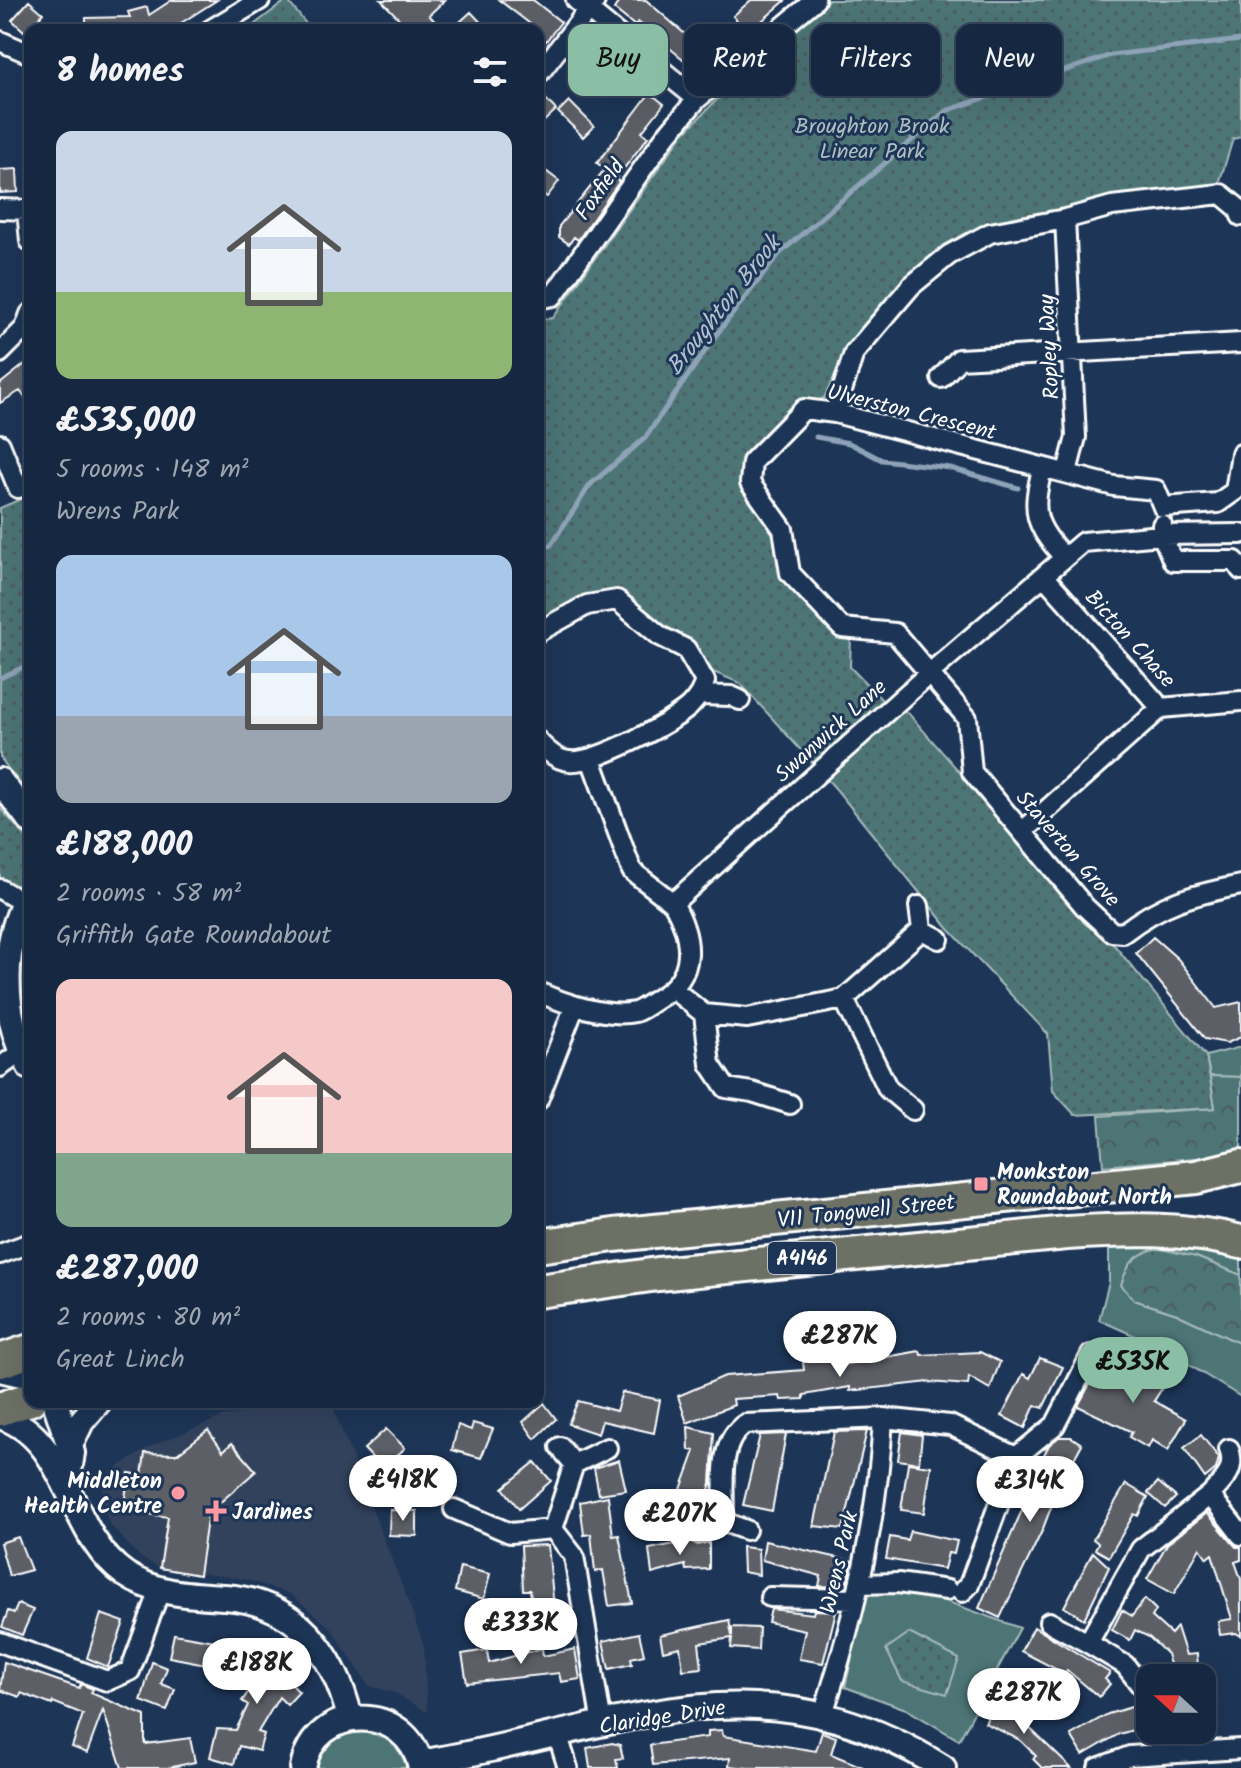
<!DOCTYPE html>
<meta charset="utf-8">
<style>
:root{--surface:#162841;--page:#23344c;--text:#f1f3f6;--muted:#9ea6b1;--line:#35445a;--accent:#8abfa5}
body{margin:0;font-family:Kalam,sans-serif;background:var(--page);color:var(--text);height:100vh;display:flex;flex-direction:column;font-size:30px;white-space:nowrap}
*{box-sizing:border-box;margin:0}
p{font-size:26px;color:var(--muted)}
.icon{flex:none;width:44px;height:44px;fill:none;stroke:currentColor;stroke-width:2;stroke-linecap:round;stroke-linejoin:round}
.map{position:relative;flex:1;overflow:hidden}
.drawer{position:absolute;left:24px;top:24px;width:520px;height:1384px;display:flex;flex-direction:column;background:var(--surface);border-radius:16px;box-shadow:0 8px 32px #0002,0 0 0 2px var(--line)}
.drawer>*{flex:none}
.banner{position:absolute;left:568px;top:24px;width:552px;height:72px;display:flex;gap:16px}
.needle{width:52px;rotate:291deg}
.tools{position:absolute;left:1136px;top:1664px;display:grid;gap:16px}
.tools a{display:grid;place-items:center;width:80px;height:80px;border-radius:16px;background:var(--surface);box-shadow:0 8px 32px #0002,0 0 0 2px var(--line);font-size:40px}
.price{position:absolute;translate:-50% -68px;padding:0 18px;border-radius:28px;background:#fff;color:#222;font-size:26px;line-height:52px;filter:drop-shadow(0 2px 4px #0008)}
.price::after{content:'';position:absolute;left:50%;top:48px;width:24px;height:18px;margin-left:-12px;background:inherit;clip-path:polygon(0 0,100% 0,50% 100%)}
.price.active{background:var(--accent);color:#111}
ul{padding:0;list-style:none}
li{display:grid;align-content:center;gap:16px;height:424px;padding:0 32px}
li span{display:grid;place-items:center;height:248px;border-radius:16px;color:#555}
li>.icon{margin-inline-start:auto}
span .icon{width:144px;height:144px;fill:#fffc;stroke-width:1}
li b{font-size:34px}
h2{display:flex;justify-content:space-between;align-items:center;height:96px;padding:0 32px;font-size:34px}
.pill{padding:0 28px;border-radius:16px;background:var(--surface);box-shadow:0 8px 32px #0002,0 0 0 2px var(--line);font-size:28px;line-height:72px}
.pill.active{background:var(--accent);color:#111}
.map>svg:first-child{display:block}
.built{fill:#30425c}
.grass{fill:#4e7476;stroke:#a6baba;stroke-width:2}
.forest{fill:url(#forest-crowns);stroke:#a6baba;stroke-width:2}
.park{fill:url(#park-dots);stroke:#a6baba;stroke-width:2}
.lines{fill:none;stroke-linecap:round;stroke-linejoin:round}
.stream{stroke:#8ea3b8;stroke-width:5}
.building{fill:#5c5f66;stroke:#fff;stroke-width:2}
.street-casing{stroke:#fff;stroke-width:24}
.secondary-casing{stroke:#fff;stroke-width:30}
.highway-casing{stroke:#fff;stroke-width:38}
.street{stroke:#1d3557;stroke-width:18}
.secondary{stroke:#1d3557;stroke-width:24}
.highway{stroke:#6c7065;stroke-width:32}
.poi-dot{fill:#ff9aa2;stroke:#1d3557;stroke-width:3}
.labels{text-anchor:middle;stroke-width:6;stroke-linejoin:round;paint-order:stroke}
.shield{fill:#1d3557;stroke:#bbc2cd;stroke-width:2}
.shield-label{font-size:20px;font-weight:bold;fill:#fff}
.park-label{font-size:22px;fill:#afc0c1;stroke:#1d3557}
.street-label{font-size:22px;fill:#fff;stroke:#1d3557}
.poi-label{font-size:22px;font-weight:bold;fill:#fff;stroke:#1d3557;text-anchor:start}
.water-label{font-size:24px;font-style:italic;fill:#b4c2d0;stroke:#1d3557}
</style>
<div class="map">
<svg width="1241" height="1768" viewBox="0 0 1241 1768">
<defs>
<pattern id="forest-crowns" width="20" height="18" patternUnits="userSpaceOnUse" patternTransform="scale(2)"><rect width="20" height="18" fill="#4e7476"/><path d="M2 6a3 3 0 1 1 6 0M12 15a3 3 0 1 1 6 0" fill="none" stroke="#4d5c5d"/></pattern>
<pattern id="park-dots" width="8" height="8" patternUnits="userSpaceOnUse" patternTransform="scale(2)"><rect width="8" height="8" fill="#4e7476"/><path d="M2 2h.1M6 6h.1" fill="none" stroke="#4d5c5d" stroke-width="1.8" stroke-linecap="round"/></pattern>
</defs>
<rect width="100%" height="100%" fill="#1d3557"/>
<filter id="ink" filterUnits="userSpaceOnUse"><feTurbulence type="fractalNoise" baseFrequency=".0125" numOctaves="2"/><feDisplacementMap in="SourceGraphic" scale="16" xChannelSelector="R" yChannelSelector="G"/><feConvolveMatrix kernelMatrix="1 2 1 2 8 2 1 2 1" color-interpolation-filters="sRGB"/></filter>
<g filter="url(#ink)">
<path class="built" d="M310,1402H331L411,1609L424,1646L427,1712L395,1693L369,1686L330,1627L290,1594L244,1579L160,1568L141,1558L110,1525L101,1501L104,1476L153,1445L222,1417Z"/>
<path class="grass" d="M1241,1047V1077L1210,1076L1206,1056Z
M1109,1242L1220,1250L1241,1256V1275L1196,1257L1134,1300L1177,1314L1241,1344V1397L1160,1347L1099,1320L1109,1282Z
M905,1592L937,1598L1020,1628L959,1740L906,1709L845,1687L867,1593Z
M365,1726L402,1746L411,1768H311L325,1740Z"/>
<path class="forest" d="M1210,1076L1241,1077V1150L1218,1156L1103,1166L1099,1116L1215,1108Z
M1157,1248L1196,1257L1241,1275V1344L1177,1314L1134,1300L1121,1285C1128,1262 1135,1255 1157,1248Z"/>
<path class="park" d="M287,0L311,30H247Z
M828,0H1241V137L1233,139L1216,193L988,227L848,349L824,398L798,408L741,460V481L780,539L787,580L839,637L851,638L850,667L883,701L909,714L1066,894L1084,923L1115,946L1206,1056L1215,1108L1075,1115L1053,1091L1048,1034L948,928L836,789L740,683L713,672L694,648L665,633L622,593L538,623V320L553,318L683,134L761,55Z
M30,495V800L0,757V508Z
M0,808L30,841V874L17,888L0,882Z
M30,896V1067L3,1009Z
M909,1633L959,1659L947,1694L902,1681L886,1649Z"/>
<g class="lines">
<path class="stream" d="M816,437L849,443L882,460L950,468L1018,488
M538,551L551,545L590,485L645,438L716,335L780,253L946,111L1111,55L1241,40
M0,678L30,664"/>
</g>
<path class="building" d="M172,0H217L170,30H86V18L130,17L128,12L147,7L149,15Z
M381,0H445L429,15L443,30H410Z
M499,0H533L561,22L546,41L538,35V30Z
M620,0H646L702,49L707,42L718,50L700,73L638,22L635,26L614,9Z
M751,0H786L748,33L733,16Z
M29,1L43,13L26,33L12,20Z
M471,12L488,30H451Z
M587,44L624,71L618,79L624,83L615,95L575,59Z
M538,91L556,110L538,127Z
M650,93L664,104L642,132L648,137L616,179L619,182L578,240L574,237L569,244L559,237V226L605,169L597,163Z
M569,101L594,126L583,137L558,112Z
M538,165L559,181L547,197L538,191Z
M17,169L18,192L0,193V170Z
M30,360V404L20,391L0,403V384Z
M1153,937L1178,959L1216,1008L1241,1002V1037L1227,1043L1205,1039L1136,953Z
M920,1351L921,1355L980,1352L1000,1362L990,1389L969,1377L968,1385L929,1382L850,1391V1387L804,1395V1399L781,1400L780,1396L733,1399L734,1405L687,1423L678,1396L725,1376L804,1370L803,1362L839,1356L841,1365Z
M1121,1353L1134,1360L1131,1366L1164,1385L1154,1401L1186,1419L1168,1450L1152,1440L1148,1448L1129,1437L1132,1432L1078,1406L1092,1380L1104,1386Z
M1040,1358L1063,1367L1043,1408L1035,1405L1025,1428L1002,1416L1023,1374L1030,1378Z
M622,1392L660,1400L654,1433L602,1421L598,1434L568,1424L578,1401L616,1411Z
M544,1403L556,1419L535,1439L523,1422Z
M473,1423L493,1429L481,1458L452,1450L458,1425L471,1430Z
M688,1427L714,1433L711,1483L699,1520L689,1526L669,1522L695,1451L689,1450Z
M386,1429L405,1448L383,1469L364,1449Z
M208,1430L223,1451L232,1443L256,1471L208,1513L199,1575L160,1568L168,1517L123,1510L129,1473L142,1475L145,1453L177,1454Z
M867,1431L843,1529L814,1526L834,1432Z
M902,1432L922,1435L919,1463L898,1460Z
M786,1434L772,1511L743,1505L760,1435Z
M1201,1435L1219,1458L1216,1469L1205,1478L1184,1448Z
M1059,1437H1071L1082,1444L1070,1466L1068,1463L1042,1531L1000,1618L979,1608L1037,1476H1033L1049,1445Z
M619,1460L626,1490L599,1494L594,1468Z
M535,1462L551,1481L519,1509L503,1488Z
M908,1463L931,1466L924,1513L901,1510Z
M1158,1482L1176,1497L1165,1508L1148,1493Z
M1126,1484L1148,1497L1138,1516L1134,1514L1109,1557L1095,1549L1098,1543L1093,1539Z
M608,1496L613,1536L619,1535L632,1603L609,1606L603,1570L595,1572L591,1534L584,1535L580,1502Z
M390,1510L417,1511V1536L389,1535Z
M1207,1513L1236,1547H1241V1560L1235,1562L1241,1579V1636L1236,1633L1220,1635L1218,1621L1232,1619L1212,1554L1207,1558L1200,1548L1174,1594L1147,1579L1167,1544Z
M910,1531L957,1541L954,1554L948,1553L944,1569L886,1559L890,1537L907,1540Z
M18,1537L31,1570L9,1576L0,1543Z
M690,1541L698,1545L709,1542V1569L686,1570L685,1565L652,1574L649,1549Z
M765,1541L852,1561L847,1582L842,1581L841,1587L819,1586L821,1576L762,1560Z
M548,1545L555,1619L534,1622L530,1590H523L521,1546Z
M742,1547L758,1549L759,1575L743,1572Z
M1093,1552L1109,1567L1084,1619L1064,1607Z
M460,1567L490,1574L484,1599L455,1591Z
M1145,1599L1156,1610L1152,1617L1171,1634L1177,1627L1186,1655L1197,1654L1199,1678H1174L1167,1654L1149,1637L1135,1630L1130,1640L1112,1630L1122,1610L1132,1616Z
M18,1604L33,1610L22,1635L2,1627L8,1611L14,1613Z
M771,1609L813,1614L814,1610L836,1611L823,1663L799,1659L805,1630L768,1622Z
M101,1614L124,1622L108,1667L87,1658Z
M729,1620L732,1636V1627L759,1628L758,1650L731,1648L732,1638L699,1643L702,1668L683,1670L680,1647L663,1651L660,1635Z
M1034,1627L1110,1673L1105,1679L1110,1684L1099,1697L1067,1670L1065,1674L1021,1651Z
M639,1633L644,1655L631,1658L632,1664L609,1669L603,1641Z
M174,1634L232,1644L227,1668L169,1657Z
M278,1643L294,1662L282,1674L299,1692L287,1705L279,1697L258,1732L264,1734L259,1751L239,1746L234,1764L210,1757L217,1729L236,1730L248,1705L242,1701L261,1674L254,1667Z
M542,1648L543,1656L575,1649L580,1679L561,1682L559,1673L467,1683L462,1654L487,1650L489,1663Z
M4,1662L79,1688L81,1684L93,1689L91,1693L145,1716V1744L190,1738L195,1762L168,1768H122L103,1710L87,1753L72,1747L83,1714L53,1702L52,1705L21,1693L20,1697L0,1690Z
M152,1662L167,1668L161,1684L175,1689L167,1711L141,1701Z
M995,1702L1020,1714L1018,1717L1071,1768H1042L1033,1759L1036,1756L1020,1740L985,1723Z
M1138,1705L1144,1727L1119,1734L1083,1755L1071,1735L1108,1714Z
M722,1730L723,1736L816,1751L822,1732L836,1737L831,1754L865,1768H748L729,1766L730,1758L653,1765L650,1745L708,1737V1731Z
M612,1743L620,1745L623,1758L616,1759L618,1768H590L587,1748Z"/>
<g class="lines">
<g class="street-casing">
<path id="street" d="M576,0L697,99
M210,30L260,0
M0,41L30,54
M538,75L595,1
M0,209L30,210
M27,211L30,241
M1065,219L1076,437L1067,472
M538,299L553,296L665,137L697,99L815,0
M0,353L25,328L30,314
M941,378L959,359L1241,343
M835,413L854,353L911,286L949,255L990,233L1065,219L1112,206L1221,194L1238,208L1241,216
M0,444L18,488L30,485
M1241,454L1235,491L1218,503L1163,507L1156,490L1114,486L835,413L804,409L752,462L750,483L783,529L790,573L842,628L895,633L967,718L972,772L1085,907L1112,932L1123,933C1163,902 1192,895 1241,885
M1042,469C1032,511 1033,524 1064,557
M1162,525V535L1173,561H1235L1241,570
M1044,576L1161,708L1241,701
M538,632L587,605L617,600L660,636L686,649L705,681C701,692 698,698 689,707C669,724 595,764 569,761C556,760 546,750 538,741
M701,695L731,696L740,700
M591,759L632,871L673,903
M1023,831L1161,708
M0,889L22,902
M919,906L922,930
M674,990L704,1014L747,1018L844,999L922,930L939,939
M538,992C563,1003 607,1018 635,1012C642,1010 651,1003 657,999C698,977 693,938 673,903L931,672L1083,542L1162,535L1241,534
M844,999L888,1089L913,1110
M704,1014L710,1064L726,1088L752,1092L790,1104
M0,1067L20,1053
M538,1100L574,1008
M0,1254L30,1243
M560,1447L574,1464
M1210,1495C1223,1481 1237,1470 1229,1449
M454,1509L510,1533L553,1529L574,1556L602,1725
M724,1522C725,1490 716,1443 745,1424L883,1418
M553,1529L574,1464L607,1448
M699,1533L724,1522L746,1530
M859,1584L898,1583L947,1590
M962,1592L969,1585L1016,1457
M770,1597L855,1599
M1049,1622L1088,1643
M0,1642L107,1681L130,1671L160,1590
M1150,1697L1125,1665L1088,1643L1141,1549L1210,1495L1241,1535
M823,1714C854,1619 878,1519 883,1418L950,1425L1016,1457L1055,1425L1091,1355
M1157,1730L1160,1754
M557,1733L568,1768
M1098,1768L1130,1756L1241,1749"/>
</g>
<g class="secondary-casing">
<path id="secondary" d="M0,781L30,820
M30,892C0,943 0,1016 30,1067
M0,1369L30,1376
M55,1402L72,1453L67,1485
M0,1416C71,1439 67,1534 125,1574C155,1594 190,1595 225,1597C296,1602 334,1652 350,1718
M70,1445L81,1422L98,1402
M420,1763C615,1731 755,1649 943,1768
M303,1768C314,1702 409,1702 421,1768"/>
</g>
<g class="highway-casing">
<path id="highway" d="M538,1246L614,1235L1196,1177L1241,1166
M538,1291L658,1274L1067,1233C1126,1229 1184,1227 1241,1242
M0,1361L30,1351
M0,1409L30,1399"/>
</g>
<use href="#street" class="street"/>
<use href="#secondary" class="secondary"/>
<use href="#highway" class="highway"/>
</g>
</g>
<g class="poi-dot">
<rect x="973" y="1176" width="16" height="16" rx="4"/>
<circle cx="178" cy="1493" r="8"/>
<path d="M212 1499h8v8h8v8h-8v8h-8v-8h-8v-8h8z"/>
</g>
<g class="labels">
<rect class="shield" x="768" y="1242" width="68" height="32" rx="6"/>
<g class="shield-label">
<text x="802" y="1265">A4146</text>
</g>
<g class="park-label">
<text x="872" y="133">Broughton Brook<tspan x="872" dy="25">Linear Park</tspan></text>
</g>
<g class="street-label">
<text transform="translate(599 189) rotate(-55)" y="8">Foxfield</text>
<text transform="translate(1048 347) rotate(-93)" y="8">Ropley Way</text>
<text transform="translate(912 411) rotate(14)" y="8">Ulverston Crescent</text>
<text transform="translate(1131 638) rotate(48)" y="8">Bicton Chase</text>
<text transform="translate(830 730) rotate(-42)" y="8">Swanwick Lane</text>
<text transform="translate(1069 848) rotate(49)" y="8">Staverton Grove</text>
<text transform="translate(866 1210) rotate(-6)" y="8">V11 Tongwell Street</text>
<text transform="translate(838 1562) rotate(-77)" y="8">Wrens Park</text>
<text transform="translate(662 1716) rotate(-9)" y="8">Claridge Drive</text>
</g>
<g class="poi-label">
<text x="997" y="1179">Monkston<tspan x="997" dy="25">Roundabout North</tspan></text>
<text x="162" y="1488" text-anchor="end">Middleton<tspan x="162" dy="25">Health Centre</tspan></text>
<text x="232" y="1519">Jardines</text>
</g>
<g class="water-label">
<text transform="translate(723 305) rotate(-52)" y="8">Broughton Brook</text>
</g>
</g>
</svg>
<div class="tools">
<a><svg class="needle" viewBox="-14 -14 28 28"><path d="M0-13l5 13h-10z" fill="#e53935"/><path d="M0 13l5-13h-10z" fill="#9ea6b1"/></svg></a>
</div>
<b class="price" style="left:840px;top:1379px">£287K</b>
<b class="price active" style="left:1133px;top:1405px">£535K</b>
<b class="price" style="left:403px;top:1523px">£418K</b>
<b class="price" style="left:1030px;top:1524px">£314K</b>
<b class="price" style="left:680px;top:1557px">£207K</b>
<b class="price" style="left:521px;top:1666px">£333K</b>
<b class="price" style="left:257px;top:1706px">£188K</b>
<b class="price" style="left:1024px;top:1736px">£287K</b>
<div class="banner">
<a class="pill active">Buy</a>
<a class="pill">Rent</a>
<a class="pill">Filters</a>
<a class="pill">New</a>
</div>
<section class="drawer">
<h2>8 homes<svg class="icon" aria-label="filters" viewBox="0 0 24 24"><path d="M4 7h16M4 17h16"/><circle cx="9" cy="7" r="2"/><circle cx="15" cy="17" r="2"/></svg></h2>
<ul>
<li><span style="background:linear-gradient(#c9d6e8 65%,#8fb573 0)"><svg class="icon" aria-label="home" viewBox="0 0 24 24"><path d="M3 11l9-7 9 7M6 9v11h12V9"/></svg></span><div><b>£535,000</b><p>5 rooms · 148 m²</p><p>Wrens Park</p></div></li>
<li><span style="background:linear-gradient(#a9c7e8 65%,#9aa5b1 0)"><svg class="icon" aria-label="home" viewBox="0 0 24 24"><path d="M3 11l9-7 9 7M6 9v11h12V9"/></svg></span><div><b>£188,000</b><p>2 rooms · 58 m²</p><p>Griffith Gate Roundabout</p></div></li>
<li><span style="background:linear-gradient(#f6c9c9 70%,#7fa58c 0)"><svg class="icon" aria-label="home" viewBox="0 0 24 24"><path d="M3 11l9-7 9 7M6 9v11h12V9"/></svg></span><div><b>£287,000</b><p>2 rooms · 80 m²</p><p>Great Linch</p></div></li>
</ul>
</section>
</div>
